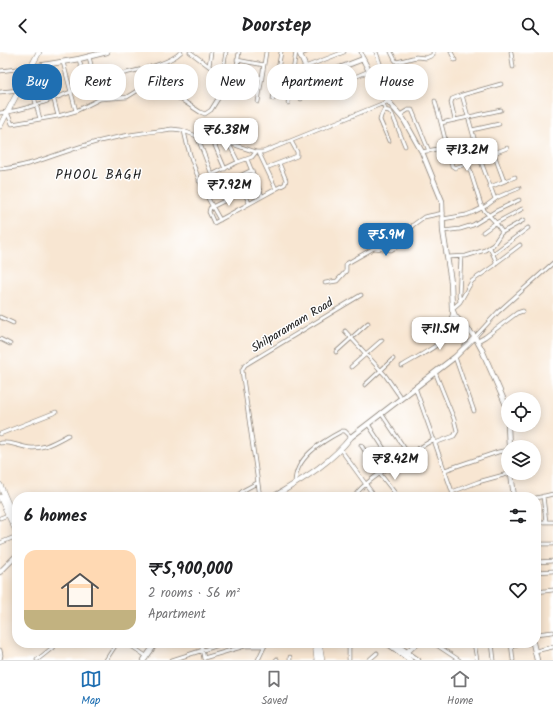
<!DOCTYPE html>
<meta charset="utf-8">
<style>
:root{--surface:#fff;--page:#f6f6f6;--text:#202124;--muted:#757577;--line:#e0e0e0;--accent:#1f6fb2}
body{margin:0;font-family:Kalam,sans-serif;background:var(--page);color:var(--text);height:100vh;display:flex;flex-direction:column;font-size:15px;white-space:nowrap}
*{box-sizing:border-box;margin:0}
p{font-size:13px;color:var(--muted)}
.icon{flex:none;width:22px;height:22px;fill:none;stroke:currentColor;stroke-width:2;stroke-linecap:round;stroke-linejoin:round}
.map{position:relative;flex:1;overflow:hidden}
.sheet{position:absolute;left:12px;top:440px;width:529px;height:156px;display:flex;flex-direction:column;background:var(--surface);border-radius:16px;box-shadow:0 2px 10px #0003}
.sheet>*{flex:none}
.hud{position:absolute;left:12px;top:12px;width:529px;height:36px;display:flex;gap:8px}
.controls{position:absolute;left:501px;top:340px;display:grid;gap:8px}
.controls a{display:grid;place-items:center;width:40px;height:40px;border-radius:50%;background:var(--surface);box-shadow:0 2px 10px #0003;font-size:20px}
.price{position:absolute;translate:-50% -34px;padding:0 9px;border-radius:8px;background:#fff;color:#222;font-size:13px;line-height:26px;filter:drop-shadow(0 1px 2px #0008)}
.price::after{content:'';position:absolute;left:50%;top:24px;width:12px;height:9px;margin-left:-6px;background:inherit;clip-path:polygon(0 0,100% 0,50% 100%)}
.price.active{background:var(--accent);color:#fff}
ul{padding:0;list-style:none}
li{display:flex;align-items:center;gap:12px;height:100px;padding:0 12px}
li span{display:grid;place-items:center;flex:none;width:112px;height:80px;border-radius:12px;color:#555}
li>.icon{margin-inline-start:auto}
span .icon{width:48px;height:48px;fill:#fffc;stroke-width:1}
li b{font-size:17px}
h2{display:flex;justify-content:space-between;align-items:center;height:48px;padding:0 12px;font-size:17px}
.tag{padding:0 14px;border-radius:16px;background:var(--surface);box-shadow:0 2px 10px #0003;font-size:14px;line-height:36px}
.tag.active{background:var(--accent);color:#fff}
header{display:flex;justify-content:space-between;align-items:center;height:52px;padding:0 12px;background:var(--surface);font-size:18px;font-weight:600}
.tab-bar{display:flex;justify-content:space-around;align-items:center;height:56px;border-top:1px solid var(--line);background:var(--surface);font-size:11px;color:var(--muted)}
.tab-bar a{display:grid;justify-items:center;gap:2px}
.tab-bar .active{color:var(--accent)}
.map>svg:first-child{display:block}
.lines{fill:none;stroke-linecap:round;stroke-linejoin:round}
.street-casing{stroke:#8a8177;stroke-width:4.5}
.secondary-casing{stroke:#8a8177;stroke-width:6}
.primary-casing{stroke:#8a8177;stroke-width:6}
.street{stroke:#fff;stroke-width:3}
.secondary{stroke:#fff;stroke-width:4.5}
.primary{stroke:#fff;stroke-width:5}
.labels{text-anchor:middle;stroke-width:3;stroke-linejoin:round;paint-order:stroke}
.street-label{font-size:12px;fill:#1c1c1c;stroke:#fff}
.neighbourhood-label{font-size:13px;letter-spacing:1px;fill:#1c1c1c;stroke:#fff}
</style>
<header><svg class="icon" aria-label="back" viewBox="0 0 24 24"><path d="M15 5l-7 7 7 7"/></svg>Doorstep<svg class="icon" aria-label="search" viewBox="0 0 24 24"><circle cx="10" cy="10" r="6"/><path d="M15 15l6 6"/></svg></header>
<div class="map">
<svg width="553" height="608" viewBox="0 0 553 608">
<rect width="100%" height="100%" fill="#fff"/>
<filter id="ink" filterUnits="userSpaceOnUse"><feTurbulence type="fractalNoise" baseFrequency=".025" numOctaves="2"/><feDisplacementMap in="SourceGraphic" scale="8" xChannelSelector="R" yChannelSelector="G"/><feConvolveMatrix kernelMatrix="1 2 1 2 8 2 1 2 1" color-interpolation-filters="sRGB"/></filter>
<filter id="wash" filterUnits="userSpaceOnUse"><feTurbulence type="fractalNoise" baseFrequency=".012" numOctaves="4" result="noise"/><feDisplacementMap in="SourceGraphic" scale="16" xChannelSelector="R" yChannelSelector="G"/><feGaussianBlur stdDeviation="0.9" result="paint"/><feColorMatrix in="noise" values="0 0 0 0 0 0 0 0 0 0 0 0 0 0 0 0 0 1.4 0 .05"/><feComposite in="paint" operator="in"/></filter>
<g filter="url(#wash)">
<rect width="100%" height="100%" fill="#f8e6d2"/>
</g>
<g filter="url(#ink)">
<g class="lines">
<g class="street-casing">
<path id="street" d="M190,0L234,33L260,39
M361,0L363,7
M391,0L395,8L397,10L416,5L426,6L433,3V0
M451,0L455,8
M511,0L513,15
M300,2L306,0
M89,5L100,47
M79,7L86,34
M237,8L264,13
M63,10L76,59
M45,13L58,64
M209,14L211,0
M305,15L344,0
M0,19L32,15
M236,21L262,26
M28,22L40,67
M222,24L226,0
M371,24L381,19L382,17L376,0
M234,33L239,0
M331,35L369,19
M0,40L19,38
M462,43L476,93
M273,47L281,0
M301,47L307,20
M435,49L441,71
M258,50L266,0
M288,51L296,0
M383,52L385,56L381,64L380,68L389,89
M384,58L389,59L392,62L405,94
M7,60L12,72L58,64L76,59L100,47L127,45L140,37L168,39L200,60L205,62L211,58L229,29
M0,61C37,57 72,38 107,26C128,19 166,15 181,0
M400,63L408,58H412L429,99
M455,68L451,51L452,47L462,43L501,32
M472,78L499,72
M184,79C191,113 203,139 220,168
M197,84L212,123L224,149
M213,89L225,117
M229,92L238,110
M447,95L452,114L455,116L507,96
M422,100L447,95L441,71L501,58
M259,101L276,137
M494,102L504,129
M247,107L262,144
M480,107L495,147
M468,112L482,156L496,171L502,180
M266,116L297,104V100L291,89
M0,117C30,115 58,101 86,93C114,84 143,81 172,77L181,78L207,88L232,92L256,100H263L389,49
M238,125L249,151
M199,129L238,110L252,105L256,100
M217,135L252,118
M490,135L515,125
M244,139L210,156L209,160L214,171L285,132L286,128L279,111
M443,167L466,163L474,160L486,154L498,145L519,136
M443,179L460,177L473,173L496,159L519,148
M483,180L494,172L522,157
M493,202L528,176
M448,205L466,204L485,198L493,193L501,181L524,168
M496,211L520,193
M325,231L337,229L346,219V212L374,196L391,198L398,194L413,173L424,165L443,161
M460,250L459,243L461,205
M452,257L460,250L472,229L495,213L496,209L490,196
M0,265L13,271
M345,279L385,323L401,346
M475,285L498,260L553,211
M0,287L10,292
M478,289L485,285L517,261L523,259
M336,300L368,271
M455,305L474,359
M402,314C413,307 442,293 448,282C452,275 449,268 453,261
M351,315L382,288
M365,333L393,307
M415,335L454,445
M381,361L409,403
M368,372L394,412
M0,382L56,360
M0,391C13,390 14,393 25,395C41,399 55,390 68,383
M435,391L454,384L457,379L454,367L435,320
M361,393L380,422L398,445
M341,398L375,445
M445,418L498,400L508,398
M295,431C295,406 321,390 342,379H345L351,385
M452,440L478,430L511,421
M543,444L546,470
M236,445L244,438L257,431
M260,445L243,326L242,318L245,313L361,243
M355,445C357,432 420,396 434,387
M536,446L553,442
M0,466L8,463
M536,470H553
M0,491L17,484
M536,492H553
M536,510L553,509
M536,520L553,519
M536,540L553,538
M536,582L553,580
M127,591L146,604
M201,591L204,607
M474,591L477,608
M492,591L494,608
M511,591L513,608
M435,592L459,608
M511,593L529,591
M0,598L1,603L0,608
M535,599L553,595
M290,605V608
M204,606L245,594H265
M37,608L52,596L56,591
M106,608L117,591
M172,608L225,591
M258,608L266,591
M276,608L277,607
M349,608V596L350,593L353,591
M369,608L377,601"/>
</g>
<g class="secondary-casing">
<path id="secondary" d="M299,0L309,23L314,26L363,7L378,37L404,68L422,100L442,149L443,179L451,230L452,257L455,264L475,285L482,298L506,353L508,369
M32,15L79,7L107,0
M508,373L509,395
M511,421L514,445
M273,445C301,428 330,412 351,385L455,305L475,285
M0,520L17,503
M387,591L410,608
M394,591L418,608
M533,591L537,608
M405,602L417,591
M144,608L156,591"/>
</g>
<g class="primary-casing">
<path id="primary" d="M0,74L39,0
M0,433L17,473
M0,445L17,481
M315,591L317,608
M319,591L322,608"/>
</g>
<use href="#street" class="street"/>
<use href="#secondary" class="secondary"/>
<use href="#primary" class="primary"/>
</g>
</g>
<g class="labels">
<g class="street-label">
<text transform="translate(292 273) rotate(-31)" y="4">Shilparamam Road</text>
</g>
<g class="neighbourhood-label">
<text x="99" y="127">PHOOL BAGH</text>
</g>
</g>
</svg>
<div class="controls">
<a><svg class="icon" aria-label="locate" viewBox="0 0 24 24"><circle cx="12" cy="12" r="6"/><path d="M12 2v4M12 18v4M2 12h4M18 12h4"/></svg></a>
<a><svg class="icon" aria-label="layers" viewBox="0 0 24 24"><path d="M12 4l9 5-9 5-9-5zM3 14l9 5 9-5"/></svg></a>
</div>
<b class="price" style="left:226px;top:100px">₹6.38M</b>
<b class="price" style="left:467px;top:120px">₹13.2M</b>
<b class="price" style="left:229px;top:155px">₹7.92M</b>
<b class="price active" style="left:386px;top:205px">₹5.9M</b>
<b class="price" style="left:440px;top:299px">₹11.5M</b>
<b class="price" style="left:395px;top:429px">₹8.42M</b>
<div class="hud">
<a class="tag active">Buy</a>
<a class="tag">Rent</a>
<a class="tag">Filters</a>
<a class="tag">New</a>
<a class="tag">Apartment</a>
<a class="tag">House</a>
</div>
<section class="sheet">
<h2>6 homes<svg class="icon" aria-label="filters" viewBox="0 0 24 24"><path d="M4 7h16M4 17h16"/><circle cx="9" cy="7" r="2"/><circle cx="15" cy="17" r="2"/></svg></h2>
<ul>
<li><span style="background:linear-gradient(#ffd9b3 75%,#c2b280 0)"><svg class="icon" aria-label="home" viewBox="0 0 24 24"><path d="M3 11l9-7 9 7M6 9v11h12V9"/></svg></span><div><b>₹5,900,000</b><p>2 rooms · 56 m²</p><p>Apartment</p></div><svg class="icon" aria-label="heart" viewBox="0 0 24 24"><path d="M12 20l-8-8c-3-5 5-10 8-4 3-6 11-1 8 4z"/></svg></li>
</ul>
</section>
</div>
<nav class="tab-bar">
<a class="active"><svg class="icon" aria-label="map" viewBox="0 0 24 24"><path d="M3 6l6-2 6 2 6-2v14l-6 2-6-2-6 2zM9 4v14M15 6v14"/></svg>Map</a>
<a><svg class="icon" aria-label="saved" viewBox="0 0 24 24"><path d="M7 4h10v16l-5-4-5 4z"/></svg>Saved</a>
<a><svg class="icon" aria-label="home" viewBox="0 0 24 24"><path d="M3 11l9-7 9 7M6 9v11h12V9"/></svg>Home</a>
</nav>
